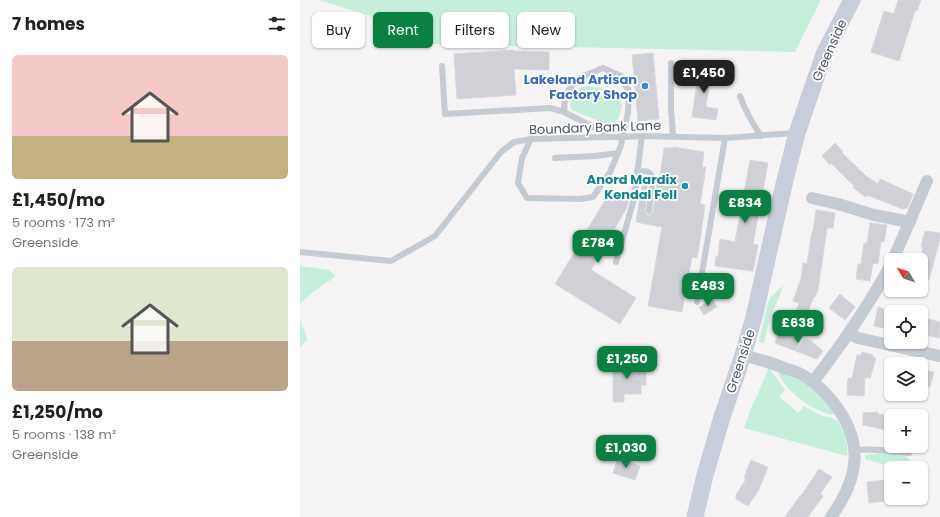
<!DOCTYPE html>
<meta charset="utf-8">
<style>
:root{--surface:#fff;--page:#f6f6f6;--text:#202124;--muted:#757577;--accent:#0b8043}
body{margin:0;font-family:Poppins,sans-serif;background:var(--page);color:var(--text);height:100vh;display:flex;flex-direction:column;font-size:15px;white-space:nowrap}
*{box-sizing:border-box;margin:0}
p{font-size:13px;color:var(--muted)}
.icon{flex:none;width:22px;height:22px;fill:none;stroke:currentColor;stroke-width:2;stroke-linecap:round;stroke-linejoin:round}
.map{position:relative;flex:1;overflow:hidden}
.side{display:flex;flex-direction:column;background:var(--surface);width:300px}
.side>*{flex:none}
.hud{position:absolute;left:12px;top:12px;width:380px;height:36px;display:flex;gap:8px}
.needle{width:26px;rotate:309deg}
.controls{position:absolute;left:584px;top:253px;display:grid;gap:8px}
.controls a{display:grid;place-items:center;width:44px;height:44px;border-radius:6px;background:var(--surface);box-shadow:0 1px 3px #0004;font-size:20px}
.price{position:absolute;translate:-50% -34px;padding:0 9px;border-radius:8px;background:var(--accent);color:#fff;font-size:13px;line-height:26px;filter:drop-shadow(0 1px 2px #0008)}
.price::after{content:'';position:absolute;left:50%;top:24px;width:12px;height:9px;margin-left:-6px;background:inherit;clip-path:polygon(0 0,100% 0,50% 100%)}
.price.on{background:#222;color:#fff}
ul{padding:0;list-style:none}
li{display:grid;align-content:center;gap:8px;height:212px;padding:0 12px}
li span{display:grid;place-items:center;height:124px;border-radius:6px;color:#555}
li>.icon{margin-inline-start:auto}
span .icon{width:72px;height:72px;fill:#fffc;stroke-width:1}
li b{font-size:17px}
h2{display:flex;justify-content:space-between;align-items:center;height:48px;padding:0 12px;font-size:17px}
.pill{padding:0 14px;border-radius:6px;background:var(--surface);box-shadow:0 1px 3px #0004;font-size:14px;line-height:36px}
.pill.on{background:var(--accent);color:#fff}
main{display:flex;flex:1;min-height:0}
.map>svg:first-child{display:block}
.green{fill:#c5efdb}
.building{fill:#d0d1d7;stroke:#d7d8de}
.lines{fill:none;stroke-linecap:round;stroke-linejoin:round}
.lane{stroke:#c4cbd3;stroke-width:6}
.street{stroke:#c4cbd3;stroke-width:12}
.secondary{stroke:#c7cdda;stroke-width:17}
.shop-dot{fill:#3f7fe0;stroke:#fff;stroke-width:1.5}
.culture-dot{fill:#0f9aa8;stroke:#fff;stroke-width:1.5}
.labels{text-anchor:middle;stroke-width:3.5;stroke-linejoin:round;paint-order:stroke}
.street-label{font-size:13px;fill:#4b5360;stroke:#fff}
.shop-label{font-size:13px;font-weight:bold;fill:#366cbe;stroke:#fff;text-anchor:end}
.culture-label{font-size:13px;font-weight:bold;fill:#0d838f;stroke:#fff;text-anchor:end}
</style>
<main>
<section class="side">
<h2>7 homes<svg class="icon" aria-label="filters" viewBox="0 0 24 24"><path d="M4 7h16M4 17h16"/><circle cx="9" cy="7" r="2"/><circle cx="15" cy="17" r="2"/></svg></h2>
<ul>
<li><span style="background:linear-gradient(#f6c9c9 65%,#c2b280 0)"><svg class="icon" aria-label="home" viewBox="0 0 24 24"><path d="M3 11l9-7 9 7M6 9v11h12V9"/></svg></span><div><b>£1,450/mo</b><p>5 rooms · 173 m²</p><p>Greenside</p></div></li>
<li><span style="background:linear-gradient(#dfe7d0 60%,#b9a48a 0)"><svg class="icon" aria-label="home" viewBox="0 0 24 24"><path d="M3 11l9-7 9 7M6 9v11h12V9"/></svg></span><div><b>£1,250/mo</b><p>5 rooms · 138 m²</p><p>Greenside</p></div></li>
</ul>
</section>
<div class="map">
<svg width="640" height="517" viewBox="0 0 640 517">
<rect width="100%" height="100%" fill="#f5f3f3"/>
<path class="green" d="M19,0H521L495,52L126,44L98,25Z
M286,86L299,87L319,98L322,106L318,120L311,123H304L272,110C268,104 272,96 274,90Z
M0,266L29,270L36,276L13,292L0,304Z
M483,285L480,295L470,318L464,343L459,342V340L468,303L470,298Z
M0,319L7,339L0,348Z
M469,367L470,368L471,371L485,390L479,397L495,410L498,413L504,406C509,409 515,413 521,415C525,417 532,417 536,420C544,427 549,446 547,456L444,428L450,411L465,377Z
M478,371C491,376 504,381 515,390C522,397 529,406 536,413L532,415C526,413 520,411 514,408C502,402 481,385 478,371Z
M581,453L602,455L609,458L607,468H595L565,459V455Z"/>
<path class="building" d="M598,0H621L617,11H615L599,61L571,52L584,11L594,14Z
M213,50V51L249,52V70L214,69L216,95L157,99L154,54Z
M353,53L359,119L338,121L332,55Z
M400,61L412,63L406,107L418,109L416,120L392,117Z
M535,143L543,152L542,153L566,176L578,184L580,179L613,194L607,209L604,208L603,209L567,195L566,197L553,188L554,186L531,163L530,165L522,156Z
M373,147L404,152L402,167H406L400,204L405,205L400,240L397,258L392,257L382,312L348,306L362,227L336,222L343,180L348,181L345,212L347,215H350L353,212L357,182L359,183L364,148H373Z
M450,160L468,163L453,244L458,245L453,271L415,266L416,256H418L420,239L435,242Z
M312,189L329,199L326,209L291,270L336,298L320,324L255,284L279,245H278Z
M516,210L535,213L533,228H527L518,290L515,297L514,296L506,317L495,313L499,303L493,301L501,279L503,263L507,264L512,231H513Z
M570,223L587,225L584,242L581,241L578,264L573,263L570,281L556,279L558,264H561L564,243H567Z
M625,231L640,233V238L629,280L621,278V256L623,247H621Z
M540,294L555,307L545,320L529,308Z
M413,299L417,307L404,315L399,307Z
M578,307L589,310L588,311L591,312V328L585,327L584,328L574,326Z
M621,318L628,320L629,319L640,322V338L621,334Z
M480,329L501,337L496,350L505,339L510,340L523,351L517,359L475,343Z
M562,352L573,355V358H576L570,378L565,377L564,396L547,395L548,378H552L557,355H561Z
M313,361H339V372H346V385H341V394H324V402H313Z
M621,369L634,372L630,387L621,385Z
M578,412V414L591,416V431L563,425V413Z
M318,458L340,466L335,480L313,473Z
M451,460L468,467L458,491L448,506L436,499V495L446,479L444,478Z
M519,469L532,477L520,494L523,496L508,517H485L500,496H501Z
M586,480L588,501L569,503L567,482Z"/>
<g class="lines">
<path class="lane" d="M371,63V109L373,136
M142,66L145,114L250,108L264,112
M440,96C445,110 452,123 461,136
M231,139L222,158L218,183L227,198L280,199L293,197L310,172L318,153L321,145L328,112L329,91L321,76L303,68L277,79L265,95L264,112L299,130L307,137
M255,158L295,156L318,153
M337,171C346,171 349,170 353,178L349,211
M0,252L91,261L135,236L201,152L214,142L231,139L307,137H322L342,136L425,138L495,133
M316,262L334,199L342,136
M397,302L425,138
M555,450C573,449 591,450 609,453"/>
<path class="street" d="M512,198L538,204L574,215L610,222
M593,260L627,181
M549,333L558,338L639,356
M443,355C458,359 472,363 487,369C492,370 497,372 501,374C514,381 524,391 533,402C565,442 559,478 531,517
M513,382C542,344 569,306 591,264"/>
<path class="secondary" d="M395,517L405,475L422,417L443,355L454,317L485,180L497,133L524,54L552,0"/>
</g>
<circle class="shop-dot" cx="345" cy="86" r="4"/>
<circle class="culture-dot" cx="385" cy="186" r="4"/>
<g class="labels">
<g class="street-label">
<text transform="translate(529 50) rotate(-66)" y="5">Greenside</text>
<text transform="translate(295 127) rotate(-2)" y="5">Boundary Bank Lane</text>
<text transform="translate(440 361) rotate(-72)" y="5">Greenside</text>
</g>
<g class="shop-label">
<text x="337" y="84">Lakeland Artisan<tspan x="337" dy="15">Factory Shop</tspan></text>
</g>
<g class="culture-label">
<text x="377" y="184">Anord Mardix<tspan x="377" dy="15">Kendal Fell</tspan></text>
</g>
</g>
</svg>
<div class="controls">
<a><svg class="needle" viewBox="-14 -14 28 28"><path d="M0-13l5 13h-10z" fill="#e53935"/><path d="M0 13l5-13h-10z" fill="#757577"/></svg></a>
<a><svg class="icon" aria-label="locate" viewBox="0 0 24 24"><circle cx="12" cy="12" r="6"/><path d="M12 2v4M12 18v4M2 12h4M18 12h4"/></svg></a>
<a><svg class="icon" aria-label="layers" viewBox="0 0 24 24"><path d="M12 4l9 5-9 5-9-5zM3 14l9 5 9-5"/></svg></a>
<a>+</a>
<a>−</a>
</div>
<b class="price on" style="left:404px;top:94px">£1,450</b>
<b class="price" style="left:445px;top:224px">£834</b>
<b class="price" style="left:298px;top:264px">£784</b>
<b class="price" style="left:408px;top:307px">£483</b>
<b class="price" style="left:498px;top:344px">£638</b>
<b class="price" style="left:327px;top:380px">£1,250</b>
<b class="price" style="left:326px;top:469px">£1,030</b>
<div class="hud">
<a class="pill">Buy</a>
<a class="pill on">Rent</a>
<a class="pill">Filters</a>
<a class="pill">New</a>
</div>
</div>
</main>
